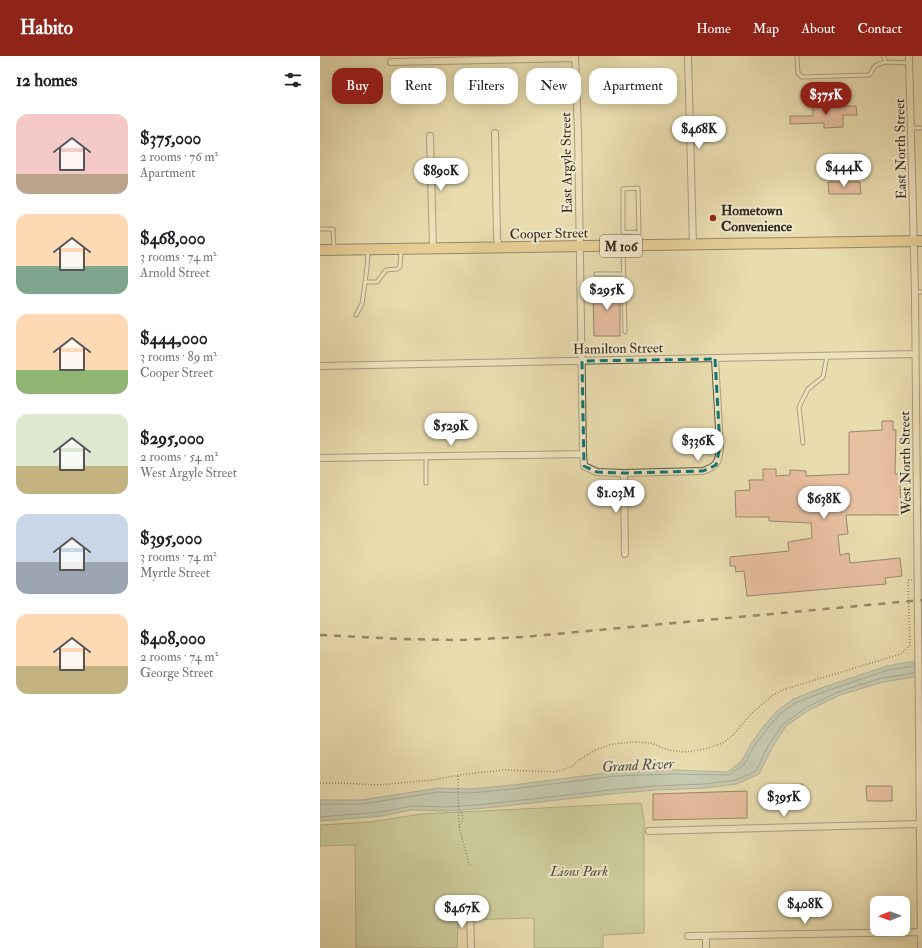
<!DOCTYPE html>
<meta charset="utf-8">
<style>
:root{--surface:#fff;--page:#f2f2f2;--text:#202124;--muted:#757577;--accent:#8f2418}
body{margin:0;font-family:"IM FELL Double Pica",serif;background:var(--page);color:var(--text);height:100vh;display:flex;flex-direction:column;font-size:15px;white-space:nowrap}
*{box-sizing:border-box;margin:0}
p{font-size:13px;color:var(--muted)}
.icon{flex:none;width:22px;height:22px;fill:none;stroke:currentColor;stroke-width:2;stroke-linecap:round;stroke-linejoin:round}
.map{position:relative;flex:1;overflow:hidden}
.drawer{display:flex;flex-direction:column;background:var(--surface);width:320px}
.drawer>*{flex:none}
.guide{position:absolute;left:12px;top:12px;width:380px;height:36px;display:flex;gap:8px}
.needle{width:26px;rotate:269deg}
.tools{position:absolute;left:550px;top:840px;display:grid;gap:8px}
.tools a{display:grid;place-items:center;width:40px;height:40px;border-radius:8px;background:var(--surface);box-shadow:0 2px 10px #0003;font-size:20px}
.price{position:absolute;translate:-50% -34px;padding:0 9px;border-radius:14px;background:#fff;color:#222;font-size:13px;line-height:26px;filter:drop-shadow(0 1px 2px #0008)}
.price::after{content:'';position:absolute;left:50%;top:24px;width:12px;height:9px;margin-left:-6px;background:inherit;clip-path:polygon(0 0,100% 0,50% 100%)}
.price.on{background:var(--accent);color:#fff}
ul{padding:0;list-style:none}
li{display:flex;align-items:center;gap:12px;height:100px;padding:0 16px}
li span{display:grid;place-items:center;flex:none;width:112px;height:80px;border-radius:12px;color:#555}
li>.icon{margin-inline-start:auto}
span .icon{width:48px;height:48px;fill:#fffc;stroke-width:1}
li b{font-size:17px}
h2{display:flex;justify-content:space-between;align-items:center;height:48px;padding:0 16px;font-size:17px}
.pill{padding:0 14px;border-radius:12px;background:var(--surface);box-shadow:0 2px 10px #0003;font-size:14px;line-height:36px}
.pill.on{background:var(--accent);color:#fff}
header{display:flex;align-items:center;gap:24px;box-sizing:border-box;height:56px;padding:0 20px;background:var(--accent);color:#fff}
header strong{font-size:19px}
nav{display:flex;gap:22px;margin-inline-start:auto;font-size:14px}
main{display:flex;flex:1;min-height:0}
.map>svg:first-child{display:block}
.green{fill:#b1c28f;stroke:#717454}
.water{fill:#9eb8b8;stroke:#727e79}
.lines{fill:none;stroke-linecap:round;stroke-linejoin:round}
.shore{stroke:#686f69;stroke-width:1}
.building{fill:#e59b8e;stroke:#31261a}
.lane-casing{stroke:#5f5440;stroke-width:5}
.street-casing{stroke:#5f5440;stroke-width:8}
.primary-casing{stroke:#31261a;stroke-width:12}
.path{stroke:#31261a;stroke-width:1.5;stroke-dasharray:1 2;stroke-linecap:butt}
.lane{stroke:#f1e9cc;stroke-width:3}
.street{stroke:#f1e9cc;stroke-width:6}
.primary{stroke:#e4be78;stroke-width:10}
.rail{stroke:#31261a;stroke-width:2.5;stroke-dasharray:7 7;stroke-linecap:butt}
.marked{fill:none;stroke:#0f766e;stroke-width:3;stroke-dasharray:8 5;stroke-linejoin:round}
.poi-dot{fill:#8f2418;stroke:#f1e9cc;stroke-width:1.5}
.labels{text-anchor:middle;stroke-width:4;stroke-linejoin:round;paint-order:stroke}
.shield{fill:#f1e9cc;stroke:#6b604f;stroke-width:1}
.shield-label{font-size:13px;font-weight:bold;fill:#31261a}
.street-label{font-size:14px;fill:#31261a;stroke:#f1e9cc}
.poi-label{font-size:14px;font-weight:bold;fill:#31261a;stroke:#f1e9cc;text-anchor:start}
.park-label{font-size:14px;font-style:italic;fill:#514d37;stroke:#f1e9cc}
.water-label{font-size:15px;font-style:italic;fill:#4c4a42;stroke:#f1e9cc}
</style>
<header>
<strong>Habito</strong>
<nav><a>Home</a><a>Map</a><a>About</a><a>Contact</a></nav>
</header>
<main>
<section class="drawer">
<h2>12 homes<svg class="icon" aria-label="filters" viewBox="0 0 24 24"><path d="M4 7h16M4 17h16"/><circle cx="9" cy="7" r="2"/><circle cx="15" cy="17" r="2"/></svg></h2>
<ul>
<li><span style="background:linear-gradient(#f6c9c9 75%,#b9a48a 0)"><svg class="icon" aria-label="home" viewBox="0 0 24 24"><path d="M3 11l9-7 9 7M6 9v11h12V9"/></svg></span><div><b>$375,000</b><p>2 rooms · 76 m²</p><p>Apartment</p></div></li>
<li><span style="background:linear-gradient(#ffd9b3 65%,#7fa58c 0)"><svg class="icon" aria-label="home" viewBox="0 0 24 24"><path d="M3 11l9-7 9 7M6 9v11h12V9"/></svg></span><div><b>$468,000</b><p>3 rooms · 74 m²</p><p>Arnold Street</p></div></li>
<li><span style="background:linear-gradient(#ffd9b3 70%,#8fb573 0)"><svg class="icon" aria-label="home" viewBox="0 0 24 24"><path d="M3 11l9-7 9 7M6 9v11h12V9"/></svg></span><div><b>$444,000</b><p>3 rooms · 89 m²</p><p>Cooper Street</p></div></li>
<li><span style="background:linear-gradient(#dfe7d0 65%,#c2b280 0)"><svg class="icon" aria-label="home" viewBox="0 0 24 24"><path d="M3 11l9-7 9 7M6 9v11h12V9"/></svg></span><div><b>$295,000</b><p>2 rooms · 54 m²</p><p>West Argyle Street</p></div></li>
<li><span style="background:linear-gradient(#c9d6e8 60%,#9aa5b1 0)"><svg class="icon" aria-label="home" viewBox="0 0 24 24"><path d="M3 11l9-7 9 7M6 9v11h12V9"/></svg></span><div><b>$395,000</b><p>3 rooms · 74 m²</p><p>Myrtle Street</p></div></li>
<li><span style="background:linear-gradient(#ffd9b3 65%,#c2b280 0)"><svg class="icon" aria-label="home" viewBox="0 0 24 24"><path d="M3 11l9-7 9 7M6 9v11h12V9"/></svg></span><div><b>$408,000</b><p>2 rooms · 74 m²</p><p>George Street</p></div></li>
</ul>
</section>
<div class="map">
<svg width="602" height="892" viewBox="0 0 602 892">
<rect width="100%" height="100%" fill="#e9ddb0"/>
<filter id="stains"><feTurbulence type="fractalNoise" baseFrequency=".005" numOctaves="4"/><feColorMatrix values="0 0 0 0 .2 0 0 0 0 .09 0 0 0 0 .02 0 0 0 .5 -.17"/></filter>
<radialGradient id="worn" r=".72"><stop offset=".6" stop-color="#630" stop-opacity="0"/><stop offset="1" stop-color="#630" stop-opacity=".3"/></radialGradient>
<path class="green" d="M321,747L324,765V877L283,879V892H214V862L138,864L137,892H36L35,789L0,790V769L50,766L101,758Z"/>
<path class="water" d="M588,606H602V620L563,626L520,639L489,654L466,670L452,692L439,718L417,728L386,732L335,734L291,738L167,752L128,755L91,754L62,760L0,765V744H42L118,732L150,733L193,729L295,716L354,714L407,716L421,706L431,688L443,671L457,655L473,643L504,631L567,610Z"/>
<g class="lines">
<path class="shore" d="M0,748H42L119,736L150,737L193,733L295,720L354,718L408,719L424,709L434,690L446,674L460,658L475,647L506,635L568,614L594,610
M0,761L61,756L91,750L128,751L167,748L291,734L335,730L385,728L416,724L436,715L448,690L463,668L487,651L518,636L562,622L594,617"/>
</g>
<path class="building" d="M536,50L537,59H523V71L504,72V67L470,68V60H493V51Z
M508,126H540L541,138H509Z
M273,231H300V280H274Z
M562,365H573V374H576L575,418H580L581,459H526L528,478L518,479L520,499L529,497L530,507L580,502L582,520L565,522L566,528L427,540L424,515L416,516L415,510H410V501L469,495L468,486L492,482L491,467L449,465V461H416L415,435L430,434L429,424H443V413H456V420L470,419V414L486,415V420L529,418V376L562,374Z
M483,728V744H454L453,729Z
M546,730H572V745H547Z
M427,735V762L333,764V738Z"/>
<g class="lines">
<g class="lane-casing">
<path id="lane" d="M477,0L478,17L482,21L549,19C553,16 552,14 554,11C557,8 562,7 566,6
M563,0L566,6L590,7
M591,72H602
M318,132L319,177L303,176V133Z
M0,173H13L14,192
M315,187V176
M303,191L305,276
M276,218H304
M45,226H57L66,214L77,213L80,211L81,195
M595,236H602
M36,259L42,248L47,212L48,195
M483,387L479,351L488,333L503,321L507,300
M106,400V427"/>
</g>
<g class="street-casing">
<path id="street" d="M255,0L258,75L263,398L264,410L277,416L304,417L383,415C398,410 399,405 400,390L395,303
M368,0L373,188
M589,0L595,236L601,892
M71,6L255,2
M175,77L177,182L179,191
M110,80L113,192
M0,310L596,298
M0,402L263,398
M304,417L305,498
M329,775L600,768
M150,854L151,892
M368,880L601,876
M386,880V892"/>
</g>
<g class="primary-casing">
<path id="primary" d="M0,194L602,185"/>
</g>
<path class="path" d="M138,720L139,771L150,811
M0,727H21L58,729L112,724L146,718L184,714L235,716L251,711L263,701L276,694L293,688L314,686L331,687L348,694L365,696L385,693L403,687L413,679L432,657L453,639L465,633L581,598L590,589L588,524H592
M139,771L143,764L141,754"/>
<use href="#lane" class="lane"/>
<use href="#street" class="street"/>
<use href="#primary" class="primary"/>
<path class="rail" d="M0,579L82,583L140,584L203,581L602,544"/>
</g>
<path d="M0 0H602V892H0ZM395,303L400,390L396,409L383,415L304,417L277,416L264,410L262,305Z" fill="#e9ddb0" fill-opacity=".55" fill-rule="evenodd"/>
<path class="marked" d="M395,303L400,390L396,409L383,415L304,417L277,416L264,410L262,305Z"/>
<circle class="poi-dot" cx="393" cy="162" r="4"/>
<g class="labels">
<rect class="shield" x="280" y="179" width="42" height="22" rx="3"/>
<g class="shield-label">
<text x="301" y="195">M 106</text>
</g>
<g class="street-label">
<text transform="translate(580 93) rotate(-91)" y="5">East North Street</text>
<text transform="translate(246 107) rotate(-91)" y="5">East Argyle Street</text>
<text transform="translate(229 177) rotate(-1)" y="5">Cooper Street</text>
<text transform="translate(298 292) rotate(-1)" y="5">Hamilton Street</text>
<text transform="translate(585 407) rotate(-91)" y="5">West North Street</text>
</g>
<g class="poi-label">
<text x="401" y="159">Hometown<tspan x="401" dy="16">Convenience</tspan></text>
</g>
<g class="park-label">
<text x="259" y="820">Lions Park</text>
</g>
<g class="water-label">
<text transform="translate(318 709) rotate(-3)" y="5">Grand River</text>
</g>
</g>
<rect width="100%" height="100%" filter="url(#stains)"/>
<rect width="100%" height="100%" fill="url(#worn)"/>
</svg>
<div class="tools">
<a><svg class="needle" viewBox="-14 -14 28 28"><path d="M0-13l5 13h-10z" fill="#e53935"/><path d="M0 13l5-13h-10z" fill="#757577"/></svg></a>
</div>
<b class="price on" style="left:506px;top:60px">$375K</b>
<b class="price" style="left:379px;top:94px">$468K</b>
<b class="price" style="left:524px;top:132px">$444K</b>
<b class="price" style="left:121px;top:136px">$890K</b>
<b class="price" style="left:287px;top:255px">$295K</b>
<b class="price" style="left:131px;top:391px">$529K</b>
<b class="price" style="left:378px;top:406px">$336K</b>
<b class="price" style="left:296px;top:458px">$1.03M</b>
<b class="price" style="left:504px;top:464px">$638K</b>
<b class="price" style="left:464px;top:762px">$395K</b>
<b class="price" style="left:485px;top:869px">$408K</b>
<b class="price" style="left:142px;top:873px">$467K</b>
<div class="guide">
<a class="pill on">Buy</a>
<a class="pill">Rent</a>
<a class="pill">Filters</a>
<a class="pill">New</a>
<a class="pill">Apartment</a>
</div>
</div>
</main>
